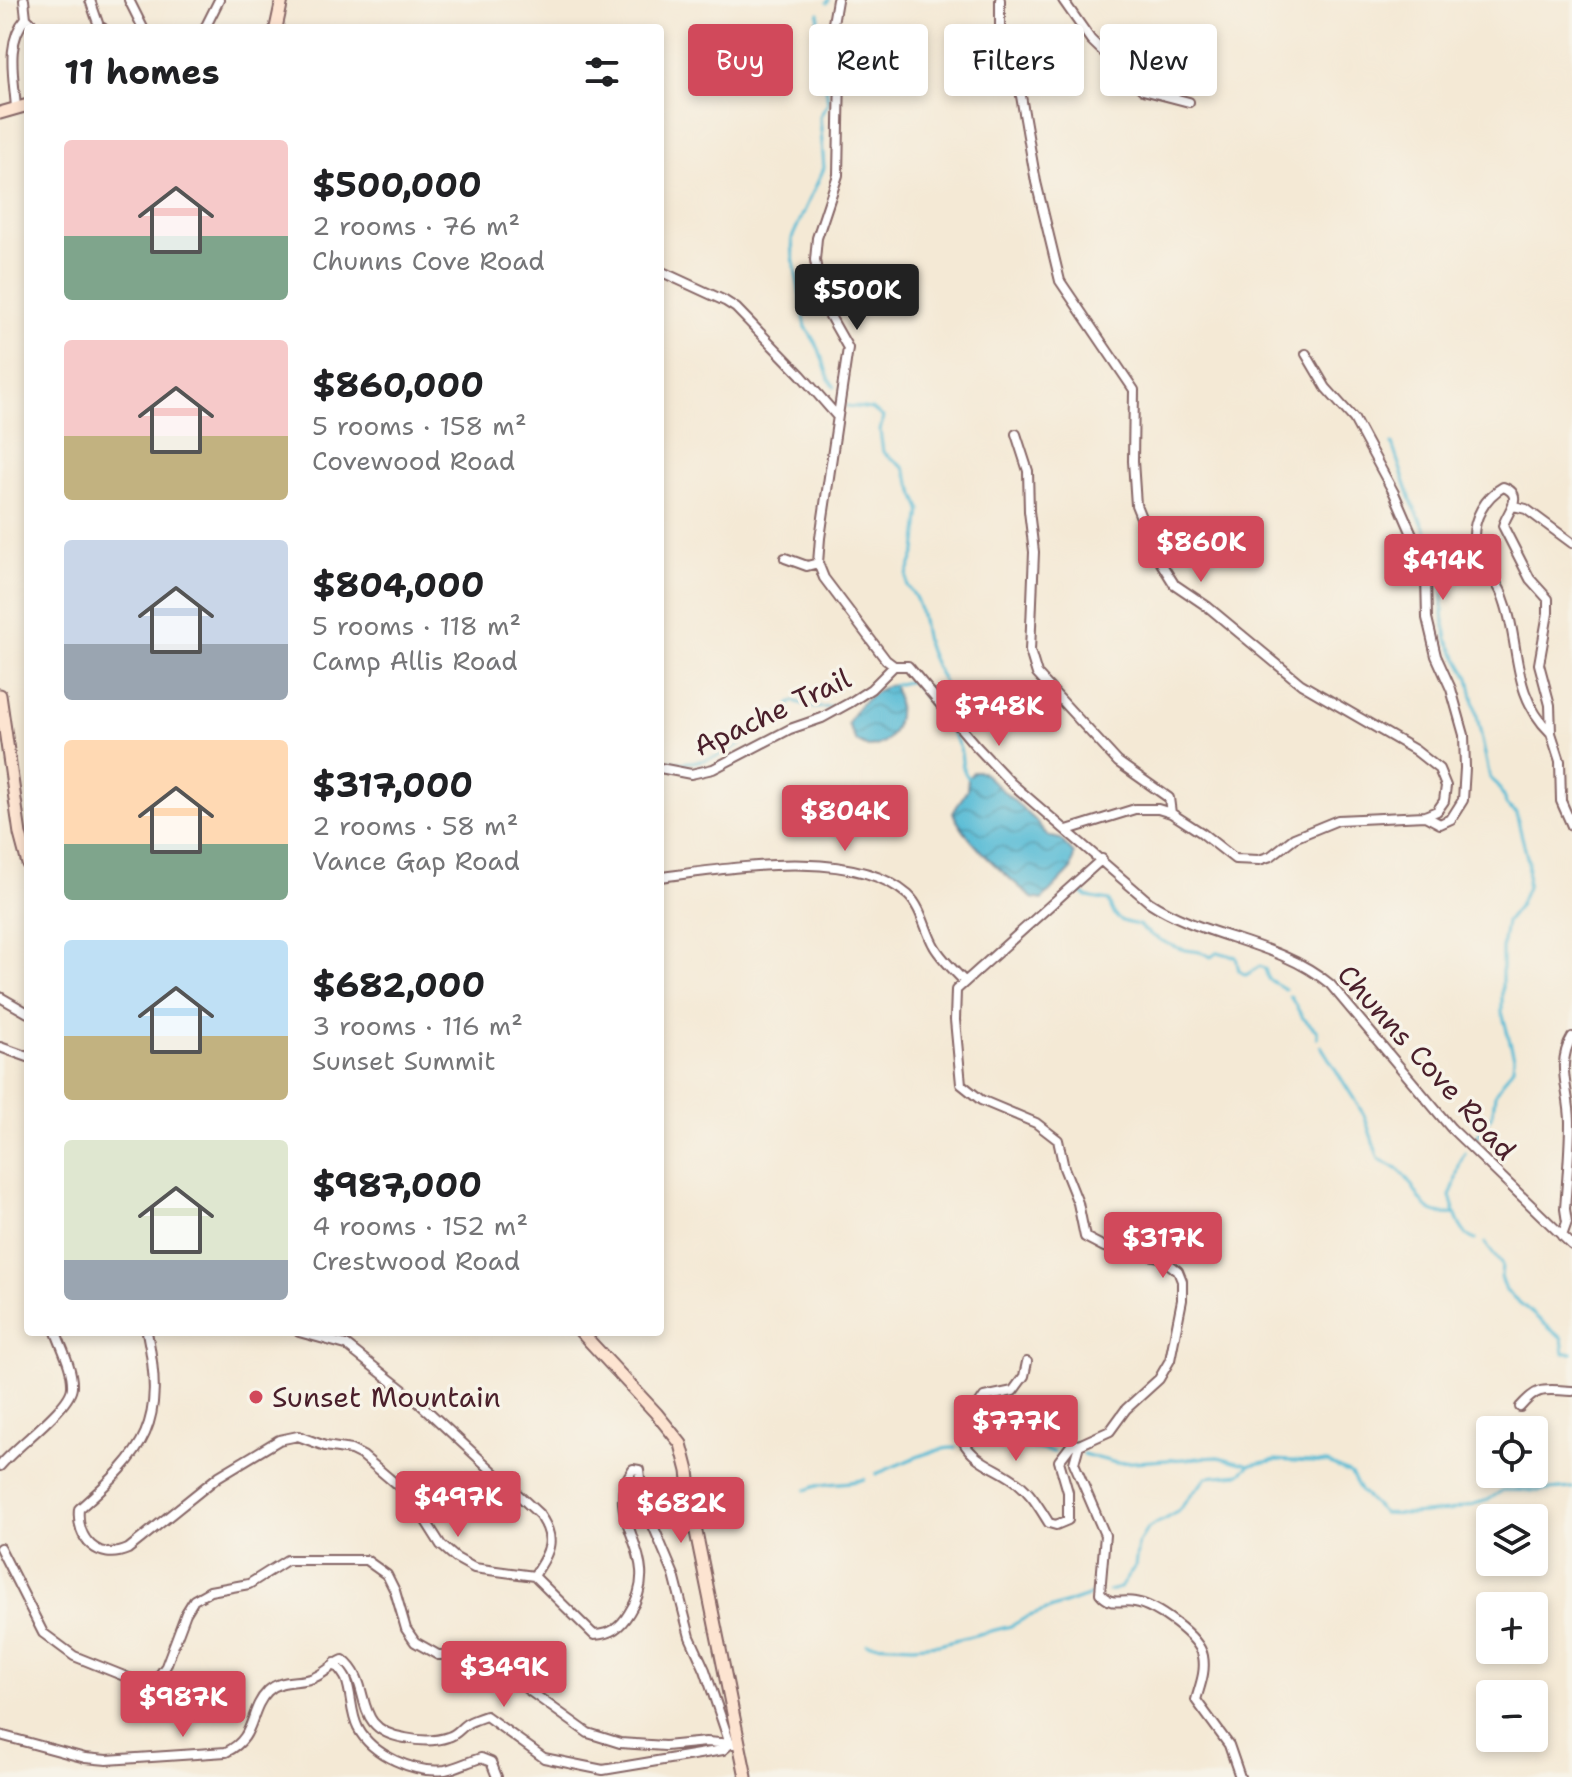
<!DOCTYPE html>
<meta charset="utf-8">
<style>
:root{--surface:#fff;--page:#f6f6f6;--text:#202124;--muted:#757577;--accent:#d1495b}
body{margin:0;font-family:"Shantell Sans",sans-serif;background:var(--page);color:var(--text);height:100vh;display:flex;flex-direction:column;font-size:30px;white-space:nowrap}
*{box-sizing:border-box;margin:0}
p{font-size:26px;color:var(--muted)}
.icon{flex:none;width:44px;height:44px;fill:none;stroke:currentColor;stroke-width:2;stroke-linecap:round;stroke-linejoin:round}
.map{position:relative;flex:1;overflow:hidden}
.panel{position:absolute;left:24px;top:24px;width:640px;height:1312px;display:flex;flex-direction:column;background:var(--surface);border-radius:8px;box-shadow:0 4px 12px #0003}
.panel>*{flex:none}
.guide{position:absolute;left:688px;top:24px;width:760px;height:72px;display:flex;gap:16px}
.buttons{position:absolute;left:1476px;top:1416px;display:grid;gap:16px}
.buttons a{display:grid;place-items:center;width:72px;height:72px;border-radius:8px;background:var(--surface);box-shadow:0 4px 12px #0003;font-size:40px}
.price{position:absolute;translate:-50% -68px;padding:0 18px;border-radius:8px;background:var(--accent);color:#fff;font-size:26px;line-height:52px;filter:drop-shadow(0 2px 4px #0008)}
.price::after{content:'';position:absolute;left:50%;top:48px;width:24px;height:18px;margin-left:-12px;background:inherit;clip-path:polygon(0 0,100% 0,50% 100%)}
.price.selected{background:#222;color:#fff}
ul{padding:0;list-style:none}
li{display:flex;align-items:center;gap:24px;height:200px;padding:0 40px}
li span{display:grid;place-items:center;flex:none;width:224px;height:160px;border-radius:8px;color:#555}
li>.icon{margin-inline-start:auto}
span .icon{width:96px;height:96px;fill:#fffc;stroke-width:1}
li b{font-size:34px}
h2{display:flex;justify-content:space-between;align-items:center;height:96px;padding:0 40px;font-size:34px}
.chip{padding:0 28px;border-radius:8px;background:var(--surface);box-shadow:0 4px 12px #0003;font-size:28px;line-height:72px}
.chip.selected{background:var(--accent);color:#fff}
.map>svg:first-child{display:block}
.water{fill:url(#water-waves);stroke:#506d80;stroke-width:2}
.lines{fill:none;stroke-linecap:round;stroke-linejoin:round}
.stream{stroke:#57bbd5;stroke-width:3}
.minor-casing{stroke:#866666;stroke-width:12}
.secondary-casing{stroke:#866666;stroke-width:15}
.minor{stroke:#fff;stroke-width:8}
.secondary{stroke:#fde4d1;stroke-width:11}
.poi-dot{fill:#d1495b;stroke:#f7f3e8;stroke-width:3}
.labels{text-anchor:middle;stroke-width:7;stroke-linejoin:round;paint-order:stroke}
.street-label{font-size:28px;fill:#4a1f2b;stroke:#f7f3e8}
.poi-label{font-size:28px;fill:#4a1f2b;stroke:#f7f3e8;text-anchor:start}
</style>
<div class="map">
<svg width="1572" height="1777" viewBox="0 0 1572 1777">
<defs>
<pattern id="water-waves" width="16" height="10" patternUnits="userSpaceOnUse" patternTransform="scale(2)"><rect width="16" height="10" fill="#57bbd5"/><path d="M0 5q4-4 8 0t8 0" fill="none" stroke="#4a97ad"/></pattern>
</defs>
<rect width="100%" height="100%" fill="#f7f3e8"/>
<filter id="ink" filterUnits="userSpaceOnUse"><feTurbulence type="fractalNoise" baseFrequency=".0125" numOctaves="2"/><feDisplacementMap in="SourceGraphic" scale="16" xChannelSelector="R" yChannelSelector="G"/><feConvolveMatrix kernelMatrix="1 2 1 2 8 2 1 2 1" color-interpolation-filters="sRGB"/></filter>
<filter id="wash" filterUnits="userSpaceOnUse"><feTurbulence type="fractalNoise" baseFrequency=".006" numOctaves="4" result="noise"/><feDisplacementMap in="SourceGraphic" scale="32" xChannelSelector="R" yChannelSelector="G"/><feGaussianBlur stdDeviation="1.8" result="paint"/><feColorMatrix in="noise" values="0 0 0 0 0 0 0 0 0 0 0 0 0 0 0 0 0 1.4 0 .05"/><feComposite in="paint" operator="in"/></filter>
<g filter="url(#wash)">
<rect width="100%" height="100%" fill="#f4e9d5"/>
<path class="water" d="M887,685H893C904,707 899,746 868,747L856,741L848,724C856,705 870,695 887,685Z
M974,771H981L1035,820L1048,836L1060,839L1074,854L1071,870L1042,900L1032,898C1005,873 969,846 953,813L967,790L968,778Z"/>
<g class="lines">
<path class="stream" d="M827,3L829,0
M819,13L817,40L828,59L826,87L828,103L820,116L824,168L792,238L793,257L806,327L819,349L829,379L835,387
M847,406L872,409L883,417L880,431L883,452L904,468L921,509L916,551L907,575V586C923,602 921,624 927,645C934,669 951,690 956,714
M1392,444L1412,503L1426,531L1437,542L1443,565V615L1447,639L1469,678L1490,778L1498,785L1507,806L1516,813L1528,861L1527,887L1519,906L1506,922L1502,948V1012L1514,1057L1513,1067L1495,1094L1493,1113L1473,1143
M893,685L912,681C928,702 947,721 958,744C965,757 958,765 969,779
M660,760C719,773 753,736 794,701L814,708L835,707
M1080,891L1087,897L1109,901C1114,920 1120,922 1139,925C1146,934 1174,948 1186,950C1197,952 1202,951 1211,957L1218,952L1236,957L1239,971L1246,975L1260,966L1265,969L1268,979L1285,989
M1290,996L1303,1018L1317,1031V1038
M1321,1046L1364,1115L1379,1159C1387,1163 1396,1167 1402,1173C1424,1195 1417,1217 1456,1214
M1465,1153C1454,1169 1459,1180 1450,1196C1455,1212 1459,1234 1475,1240
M1485,1243L1502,1265L1501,1277L1506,1291L1562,1339L1564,1353H1572
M974,1443L992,1441L1054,1452
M1083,1454L1116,1463L1218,1457L1250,1465L1275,1460L1328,1463L1351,1474L1361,1492L1383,1513L1411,1514L1449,1511L1488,1500L1503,1490L1537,1491L1572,1488
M876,1474C899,1465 933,1447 956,1448
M806,1490C827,1480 844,1486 864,1479
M1108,1591L1120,1588L1135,1566L1138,1544L1147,1529L1177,1512L1207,1477L1240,1474L1249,1466
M867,1644L913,1646L939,1644L1011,1626L1027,1617L1093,1594"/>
</g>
</g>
<g filter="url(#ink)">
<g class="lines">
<g class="minor-casing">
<path id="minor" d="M24,0L26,18
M90,0L99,26L103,28
M129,0L143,28
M837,0L832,29L840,73L838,175L817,238L815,260L822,302L848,348L820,538L818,563L824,578L886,660L894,666H908L975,745L1011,783L1149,902C1205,939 1277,940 1330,984L1451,1128L1572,1245
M1000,0V28L1017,73L1036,182L1060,281L1134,390L1133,461L1136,505L1156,555L1174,584L1208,607L1301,684L1415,750L1439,769L1446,786L1444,801L1437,811L1425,816L1338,820L1294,838L1271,856L1259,860L1235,859L1202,833L1171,813L1158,809H1135L1067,830
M1063,0L1091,40L1143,90L1189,102
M26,18L36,28
M205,28L219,0
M16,108C14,77 5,42 26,18
M660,271L725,301L736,308L801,375L837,416
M1306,354L1326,388L1354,419L1394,493L1418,548L1426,576L1427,618L1436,656L1451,689L1464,735L1465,768L1463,800L1451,819L1440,824L1425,816
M1016,434L1028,471L1029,511L1034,552L1030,651L1037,674L1118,762L1169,798L1171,813
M1514,506L1526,509L1572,543
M785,558L807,566L818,563
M1551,733C1509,692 1522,644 1502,594C1494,574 1475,563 1474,539C1473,519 1485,497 1503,487C1526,495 1507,511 1503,526L1530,579L1548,599V613L1539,664L1550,705L1551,733L1560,761L1561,801L1572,826
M660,768L691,774L713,769L790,729L822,718L851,702L871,689L894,666
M1102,859L956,990L955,1020L961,1084L981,1100L1036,1123L1058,1140L1064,1168L1078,1203L1085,1237L1104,1247L1160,1257L1178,1271L1182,1281V1300L1170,1360L1159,1379L1126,1409L1110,1431L1079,1445L1074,1463L1105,1535L1100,1593C1111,1607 1120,1599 1135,1602C1155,1605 1199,1636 1203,1656C1206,1672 1200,1685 1196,1700L1229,1745L1240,1777
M660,877C727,869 853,846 908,895C921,907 925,929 933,944C940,958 954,970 965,982
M0,997L28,1013
M0,1047L28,1057
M1562,1236L1567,1222L1565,1209C1567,1180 1570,1151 1570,1122C1570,1092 1555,1065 1572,1037
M299,1332L346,1345L417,1401L539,1514C558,1540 549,1552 534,1576
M1027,1362L1024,1376L1013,1391L984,1397L976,1409L963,1441C974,1463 1000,1468 1018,1483C1032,1494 1040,1509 1049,1523L1056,1525L1068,1520V1492L1059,1461L1072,1444L1079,1445
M1520,1407C1539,1385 1545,1390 1572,1391
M0,1466C16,1446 71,1407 72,1387C73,1369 62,1349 56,1332
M0,1548L43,1633L74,1656L139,1682L158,1677L166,1666L186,1613L194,1600L210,1591L249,1584L287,1560H366L387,1575L395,1591L406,1629L415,1642L438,1655L492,1654L505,1659L527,1689L588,1733L620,1743L665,1746L706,1742L734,1744
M335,1663C338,1668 343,1673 346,1679C352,1694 350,1712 358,1728C372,1755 415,1774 445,1770C457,1768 469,1761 481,1758L491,1762L497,1777
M0,1735L85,1758L107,1760L226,1752C257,1738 248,1711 268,1691C281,1679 295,1683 310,1679C322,1676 331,1665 343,1660C375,1685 349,1729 405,1738C419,1741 434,1742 448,1737C457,1735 461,1727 468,1723C474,1720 480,1718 486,1716L544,1758L603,1770L723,1750L730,1744L705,1670L690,1637L674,1575L643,1502L639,1470L633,1469C598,1519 668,1554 629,1613C620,1628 611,1634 594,1635L534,1576L474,1568L456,1558L441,1545L410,1496L363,1456L351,1450L325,1446L298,1436L279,1440L219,1476L128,1549C98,1562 76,1539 79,1509C146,1450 166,1424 147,1332"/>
</g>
<g class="secondary-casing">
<path id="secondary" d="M276,28L282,0
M0,113L28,105
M0,695L20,834L28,864
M581,1332L656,1413L681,1444L688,1471L694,1522L746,1777"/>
</g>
<use href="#minor" class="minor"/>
<use href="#secondary" class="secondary"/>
</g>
</g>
<circle class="poi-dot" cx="256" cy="1397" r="8"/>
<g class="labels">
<g class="street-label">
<text transform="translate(772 712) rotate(-25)" y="10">Apache Trail</text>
<text transform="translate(1427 1062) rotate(48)" y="10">Chunns Cove Road</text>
</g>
<g class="poi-label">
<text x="272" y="1407">Sunset Mountain</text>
</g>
</g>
</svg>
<div class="buttons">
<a><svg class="icon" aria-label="locate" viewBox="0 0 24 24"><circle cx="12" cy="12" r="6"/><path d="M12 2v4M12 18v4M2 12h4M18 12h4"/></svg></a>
<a><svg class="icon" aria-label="layers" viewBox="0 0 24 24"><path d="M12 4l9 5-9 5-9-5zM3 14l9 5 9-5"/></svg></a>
<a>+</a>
<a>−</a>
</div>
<b class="price selected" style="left:857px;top:332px">$500K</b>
<b class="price" style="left:1201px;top:584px">$860K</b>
<b class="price" style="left:1443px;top:602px">$414K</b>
<b class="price" style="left:999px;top:748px">$748K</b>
<b class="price" style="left:845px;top:853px">$804K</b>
<b class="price" style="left:1163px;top:1280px">$317K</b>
<b class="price" style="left:1016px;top:1463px">$777K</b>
<b class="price" style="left:458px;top:1539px">$497K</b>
<b class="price" style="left:681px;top:1545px">$682K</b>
<b class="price" style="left:504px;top:1709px">$349K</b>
<b class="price" style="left:183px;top:1739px">$987K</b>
<div class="guide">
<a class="chip selected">Buy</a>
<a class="chip">Rent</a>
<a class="chip">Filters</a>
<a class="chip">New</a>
</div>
<section class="panel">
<h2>11 homes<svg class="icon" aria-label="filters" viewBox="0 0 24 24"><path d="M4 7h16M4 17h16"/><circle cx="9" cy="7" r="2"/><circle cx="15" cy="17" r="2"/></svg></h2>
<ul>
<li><span style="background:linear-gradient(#f6c9c9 60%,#7fa58c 0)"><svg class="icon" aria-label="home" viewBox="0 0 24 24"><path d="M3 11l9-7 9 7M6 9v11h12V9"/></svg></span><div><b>$500,000</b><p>2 rooms · 76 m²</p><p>Chunns Cove Road</p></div></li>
<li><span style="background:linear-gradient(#f6c9c9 60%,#c2b280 0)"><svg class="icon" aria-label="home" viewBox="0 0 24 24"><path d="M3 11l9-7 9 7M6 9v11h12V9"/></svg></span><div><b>$860,000</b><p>5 rooms · 158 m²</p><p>Covewood Road</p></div></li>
<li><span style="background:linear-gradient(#c9d6e8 65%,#9aa5b1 0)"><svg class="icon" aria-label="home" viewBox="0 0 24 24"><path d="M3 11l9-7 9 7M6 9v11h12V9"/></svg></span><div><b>$804,000</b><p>5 rooms · 118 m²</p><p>Camp Allis Road</p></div></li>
<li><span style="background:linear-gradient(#ffd9b3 65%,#7fa58c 0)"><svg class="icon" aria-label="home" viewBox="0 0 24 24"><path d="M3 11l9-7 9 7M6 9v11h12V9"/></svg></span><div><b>$317,000</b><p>2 rooms · 58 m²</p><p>Vance Gap Road</p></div></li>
<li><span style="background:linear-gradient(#bfe0f5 60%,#c2b280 0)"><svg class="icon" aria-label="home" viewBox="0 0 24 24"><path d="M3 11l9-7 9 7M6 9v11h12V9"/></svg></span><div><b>$682,000</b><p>3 rooms · 116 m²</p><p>Sunset Summit</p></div></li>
<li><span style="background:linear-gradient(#dfe7d0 75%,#9aa5b1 0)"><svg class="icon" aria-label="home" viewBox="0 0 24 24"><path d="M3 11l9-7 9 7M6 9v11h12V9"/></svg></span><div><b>$987,000</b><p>4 rooms · 152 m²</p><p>Crestwood Road</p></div></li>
</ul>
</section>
</div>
